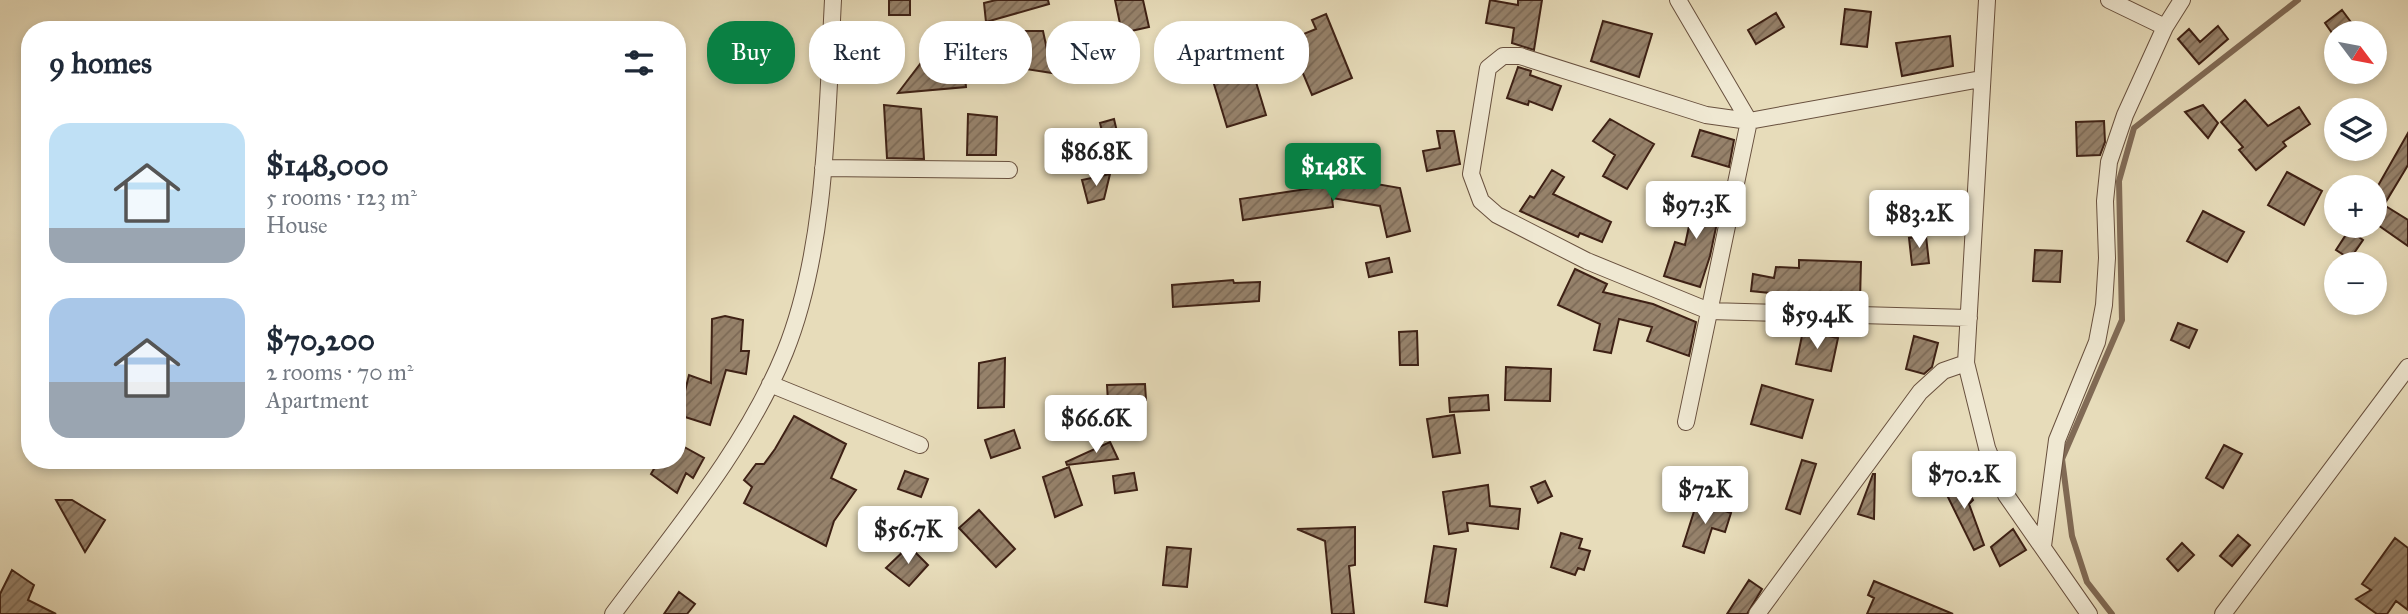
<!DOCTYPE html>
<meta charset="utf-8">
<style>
:root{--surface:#fff;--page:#f6f6f7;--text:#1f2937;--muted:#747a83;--accent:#0b8043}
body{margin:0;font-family:"IM FELL Great Primer",serif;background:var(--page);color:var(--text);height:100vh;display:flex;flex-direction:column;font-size:26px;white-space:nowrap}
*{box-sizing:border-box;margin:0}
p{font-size:23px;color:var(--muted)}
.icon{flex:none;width:38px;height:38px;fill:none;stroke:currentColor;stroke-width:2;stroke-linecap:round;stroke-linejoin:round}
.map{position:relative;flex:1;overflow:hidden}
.side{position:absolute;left:21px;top:21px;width:665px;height:448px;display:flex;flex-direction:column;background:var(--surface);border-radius:28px;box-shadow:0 4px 10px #0003}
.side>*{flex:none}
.banner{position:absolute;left:707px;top:21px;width:665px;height:63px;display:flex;gap:14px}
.needle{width:46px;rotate:122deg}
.buttons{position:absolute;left:2324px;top:21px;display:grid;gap:14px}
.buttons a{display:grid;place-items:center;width:63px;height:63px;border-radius:50%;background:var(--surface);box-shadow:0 4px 10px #0003;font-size:35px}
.price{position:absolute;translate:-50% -60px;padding:0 16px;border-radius:7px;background:#fff;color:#222;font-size:23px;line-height:46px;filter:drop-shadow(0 2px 4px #0008)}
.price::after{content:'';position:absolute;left:50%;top:42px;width:21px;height:16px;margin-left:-10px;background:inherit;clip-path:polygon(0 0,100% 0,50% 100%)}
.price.active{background:var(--accent);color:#fff}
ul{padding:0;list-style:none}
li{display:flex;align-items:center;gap:21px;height:175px;padding:0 28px}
li span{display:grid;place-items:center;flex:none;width:196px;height:140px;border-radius:21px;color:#555}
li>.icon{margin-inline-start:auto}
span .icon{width:84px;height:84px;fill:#fffc;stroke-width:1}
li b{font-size:30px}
h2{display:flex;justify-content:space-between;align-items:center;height:84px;padding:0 28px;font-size:30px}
.pill{padding:0 24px;border-radius:28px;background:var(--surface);box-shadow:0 4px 10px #0003;font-size:24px;line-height:63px}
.pill.active{background:var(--accent);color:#fff}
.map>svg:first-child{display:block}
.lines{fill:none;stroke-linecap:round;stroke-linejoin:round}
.stream{stroke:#816b56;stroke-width:6}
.building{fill:url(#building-hatch);stroke:#3e2115;stroke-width:2}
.street-casing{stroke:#68503e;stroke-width:18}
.street{stroke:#efe8d2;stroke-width:16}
</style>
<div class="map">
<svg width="2408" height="614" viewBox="0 0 2408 614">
<defs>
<pattern id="building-hatch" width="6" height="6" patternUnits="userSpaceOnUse" patternTransform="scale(1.75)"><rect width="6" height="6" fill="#96826b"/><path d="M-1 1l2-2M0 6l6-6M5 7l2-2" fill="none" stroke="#7c6a57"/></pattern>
</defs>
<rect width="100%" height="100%" fill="#e7dcba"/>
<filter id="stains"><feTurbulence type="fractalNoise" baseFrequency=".00286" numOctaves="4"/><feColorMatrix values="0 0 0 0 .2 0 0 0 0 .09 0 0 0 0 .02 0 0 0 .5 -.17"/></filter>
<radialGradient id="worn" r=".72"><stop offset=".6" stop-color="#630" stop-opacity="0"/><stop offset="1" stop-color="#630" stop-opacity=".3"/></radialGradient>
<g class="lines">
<path class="stream" d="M2112,614L2087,582L2072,536L2062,459L2122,320L2119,181L2134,128L2298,0"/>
</g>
<path class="building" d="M889,0H910V15H889Z
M996,0H1048L1049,4L986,22L984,3Z
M1115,0H1143L1149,27L1122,33Z
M1490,0L1518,5V0H1542L1534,50L1512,43L1514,28L1486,23Z
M1845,9L1871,12L1867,47L1841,44Z
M2342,10L2359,33H2332L2325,23Z
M1776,13L1784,27L1756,44L1748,30Z
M1326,14L1352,78L1312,95L1289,40L1316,29L1312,20Z
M1603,21L1652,34L1639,77L1591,61Z
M2218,26L2228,39L2199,64L2178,39L2189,29L2200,42Z
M1018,31H1043L1052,73L1019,68Z
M1950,36L1953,66L1902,76L1896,43Z
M963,54L966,87L898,93L924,59Z
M1249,59L1266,115L1227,127L1210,71Z
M1518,67L1531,71L1530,75L1561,86L1552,110L1529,101L1528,105L1507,98Z
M2245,100L2268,126L2299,107L2310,124L2283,142L2286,146L2256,170L2239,150L2243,147L2221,122Z
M884,105L921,109L924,159L887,158Z
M2203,105L2218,123L2208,138L2185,112Z
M968,114L997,117L996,155H967Z
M1114,119L1121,149L1107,152L1100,123Z
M1610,119L1654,144L1627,189L1603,176L1615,155L1593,141Z
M2104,121L2105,142L2100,155L2077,156L2076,122Z
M1700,130L1734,140L1729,167L1692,156Z
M1437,131H1454L1460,164L1427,171L1423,151L1440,148Z
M2408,133V165L2384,205L2408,220V246L2375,223V191Z
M1552,170L1564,177L1553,194L1611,222L1602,242L1580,233L1578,237L1520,211L1530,196L1534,198Z
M2287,172L2322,191L2304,225L2268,205Z
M1110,174L1104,199L1088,203L1082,180Z
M1359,181L1400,188L1410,231L1387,237L1380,206L1332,198L1333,207L1243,220L1240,199Z
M1697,189L1723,194L1710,256L1700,287L1664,276L1675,242L1685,245Z
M2203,211L2244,232L2227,262L2187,241Z
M2349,230L2363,240L2350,259L2336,250Z
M1926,236L1929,263L1912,265L1909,238Z
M2035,250L2062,251L2060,282L2033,281Z
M1389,258L1392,272L1369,277L1366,263Z
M1799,260L1861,262L1860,301L1798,303V296L1751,291L1753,274L1774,278L1776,267L1799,268Z
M1575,269L1607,284L1603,292L1653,304L1696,322L1689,356L1647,341L1652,327L1619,319L1611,353L1594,350L1600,324L1558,305Z
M1233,280L1234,283L1260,282L1259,301L1173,307L1172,285Z
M725,316L743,320L741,351H749L746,374L726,370L710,425L679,415L689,375L711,383L712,319Z
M2178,323L2197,330L2189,348L2171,340Z
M1417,331L1418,365H1400L1399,332Z
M1803,331L1838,338L1831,371L1796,364Z
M1914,336L1938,343L1932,367L1924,374L1906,369Z
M1005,358L1004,407L978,408L979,363Z
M1506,367L1551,369L1550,401L1505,400Z
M1145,384L1146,400L1108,402L1107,385Z
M1762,385L1813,400L1802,438L1751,424Z
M1488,395L1489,410L1450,412L1449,398Z
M1454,415L1460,453L1433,457L1427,419Z
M794,416L846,444L831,478L856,490L834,521L826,546L744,503L752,487L744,480L756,464H764L775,449Z
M1014,430L1020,448L991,458L985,440Z
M1110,442L1118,459L1067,465L1066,462Z
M677,443L704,458L693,478L686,473L677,493L651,474L659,460H677Z
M2224,445L2242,454L2223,488L2206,478Z
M1802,460L1816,464L1800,514L1786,509Z
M1069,467L1082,505L1055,517L1043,477Z
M905,471L928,479L921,497L898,489Z
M1134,473L1137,490L1115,493L1113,476Z
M1873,474H1875L1874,519L1858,514Z
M1960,476L1973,500L1969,504L1984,545L1974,550L1944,489Z
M1545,481L1552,496L1538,503L1531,487Z
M1488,485L1490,506L1520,509L1518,529L1467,523L1468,531L1449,534L1443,492Z
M56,500H72L105,520L85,552Z
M1697,502L1731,513L1725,532L1712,528L1704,553L1683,546Z
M979,510L1015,549L996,567L959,528Z
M1355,527V565L1349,566L1354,614H1332L1325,541L1297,529Z
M2013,529L2026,550L2000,566L1991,547Z
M1561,533L1582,539L1579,548L1590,551L1584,570L1578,568L1575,575L1551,567Z
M2238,535L2250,545L2232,566L2220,556Z
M2395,538L2408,548V610L2396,601L2387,614H2377L2356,599L2371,590L2362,584Z
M2182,543L2194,555L2178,571L2167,559Z
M909,546L928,565L909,586L886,568Z
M1434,546L1456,549L1447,606L1425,602Z
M1167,547L1191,549L1187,587L1163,585Z
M12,570L34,585L28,600L56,614H0V594Z
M1749,580L1762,589L1747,614H1727Z
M1874,581L1953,614H1867L1874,598L1868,595Z
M679,592L695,604L687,614H664Z"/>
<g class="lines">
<g class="street-casing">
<path id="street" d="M1678,0L1749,121L1686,422
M1987,0L1966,363L1987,448L2006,495L2089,614
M2109,0L2165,27
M823,168L1009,170
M1969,318L1709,311L1587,261L1497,215L1481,201L1471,174L1488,68L1503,56H1520L1706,115L1749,121L1981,79
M770,384L920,445
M2043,546L2057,440L2097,342L2104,305L2107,258L2105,201L2109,162L2125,115L2165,27L2182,0
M613,614C674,532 746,448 785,352C827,248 827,112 833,0
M1757,614L1920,392L1943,371L1966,363
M2223,614L2408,367"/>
</g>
<use href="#street" class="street"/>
</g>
<rect width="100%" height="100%" filter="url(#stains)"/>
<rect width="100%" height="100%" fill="url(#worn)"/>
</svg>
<div class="buttons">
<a><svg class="needle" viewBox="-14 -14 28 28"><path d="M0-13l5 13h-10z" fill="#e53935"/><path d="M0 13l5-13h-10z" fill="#747a83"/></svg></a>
<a><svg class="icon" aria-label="layers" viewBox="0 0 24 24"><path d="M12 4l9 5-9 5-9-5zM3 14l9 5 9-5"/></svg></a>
<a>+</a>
<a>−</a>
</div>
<b class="price" style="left:1096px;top:188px">$86.8K</b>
<b class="price active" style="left:1333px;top:203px">$148K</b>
<b class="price" style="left:1696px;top:241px">$97.3K</b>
<b class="price" style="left:1919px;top:250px">$83.2K</b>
<b class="price" style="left:1817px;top:351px">$59.4K</b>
<b class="price" style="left:1096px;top:455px">$66.6K</b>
<b class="price" style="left:1964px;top:511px">$70.2K</b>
<b class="price" style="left:1705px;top:526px">$72K</b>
<b class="price" style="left:908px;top:566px">$56.7K</b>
<div class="banner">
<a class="pill active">Buy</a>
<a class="pill">Rent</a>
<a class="pill">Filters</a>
<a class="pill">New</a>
<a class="pill">Apartment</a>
</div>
<section class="side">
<h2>9 homes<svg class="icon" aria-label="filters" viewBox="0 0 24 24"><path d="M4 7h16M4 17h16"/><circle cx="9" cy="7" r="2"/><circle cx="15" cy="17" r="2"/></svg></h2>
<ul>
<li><span style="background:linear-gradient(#bfe0f5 75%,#9aa5b1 0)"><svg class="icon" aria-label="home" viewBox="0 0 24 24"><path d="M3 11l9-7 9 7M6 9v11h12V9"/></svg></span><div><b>$148,000</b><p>5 rooms · 123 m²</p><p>House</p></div></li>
<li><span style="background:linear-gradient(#a9c7e8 60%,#9aa5b1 0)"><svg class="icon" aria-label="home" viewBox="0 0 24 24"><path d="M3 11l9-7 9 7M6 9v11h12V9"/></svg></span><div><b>$70,200</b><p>2 rooms · 70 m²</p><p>Apartment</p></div></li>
</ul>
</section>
</div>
